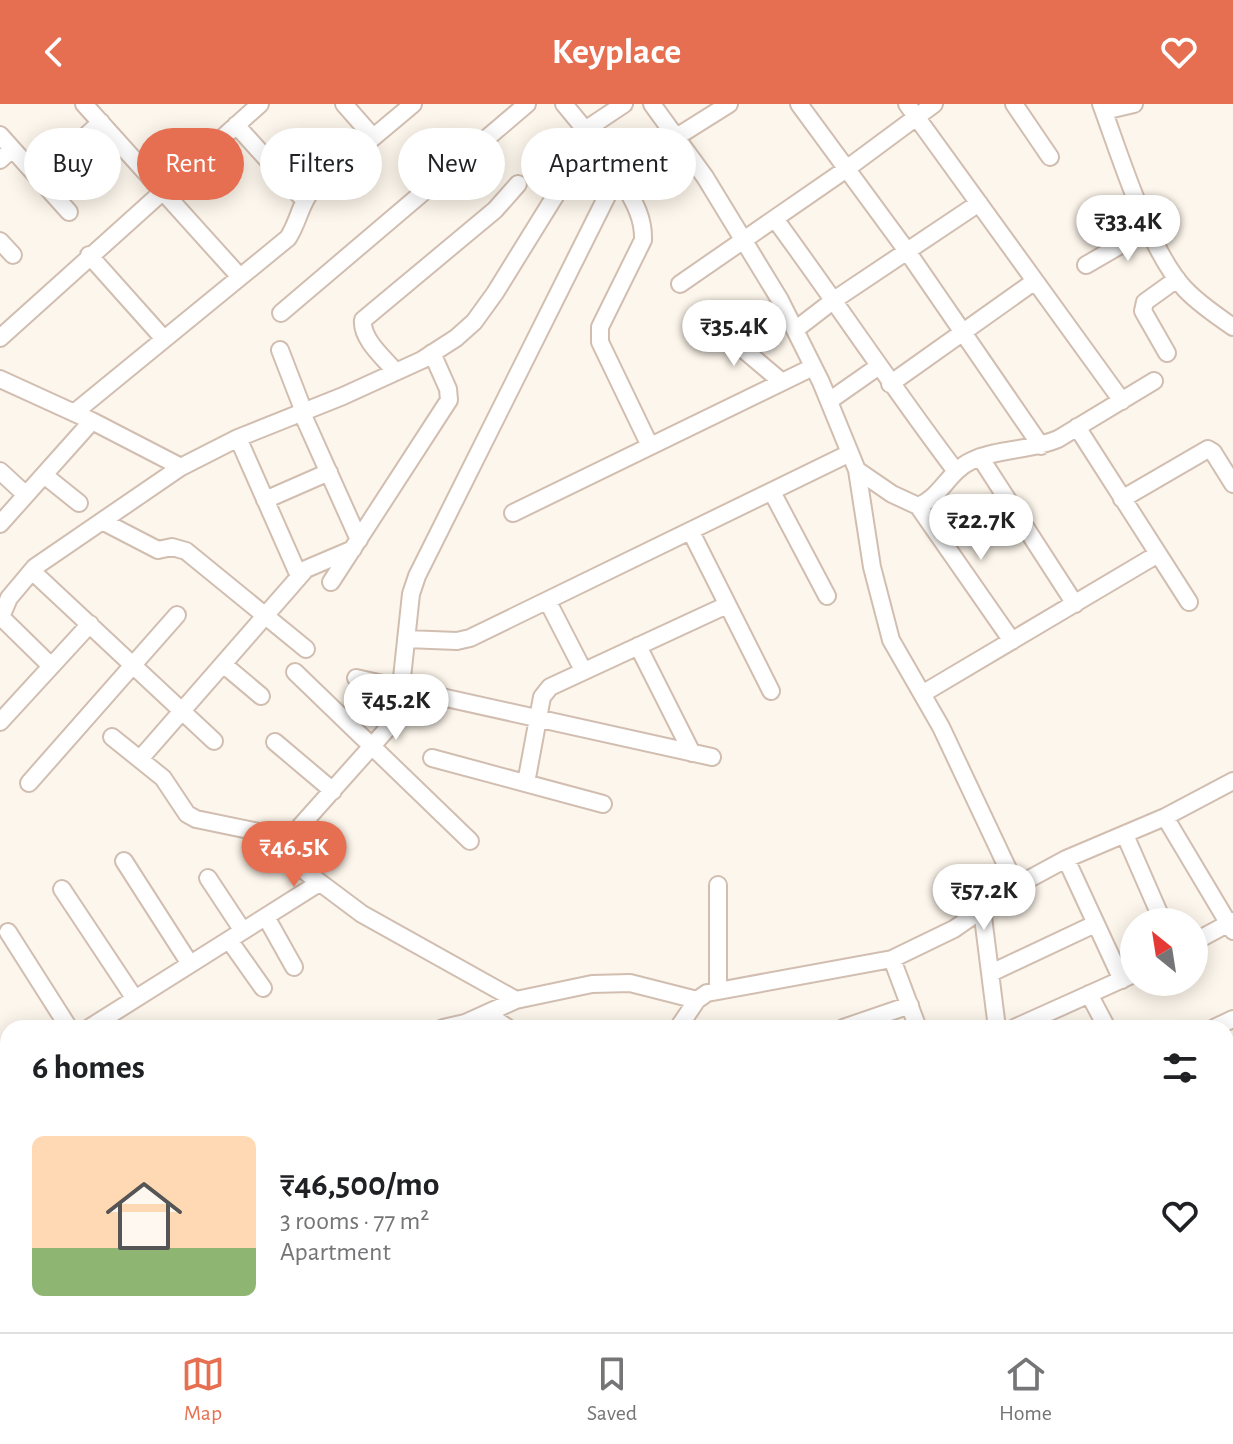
<!DOCTYPE html>
<meta charset="utf-8">
<style>
:root{--surface:#fff;--page:#f6f6f6;--text:#202124;--muted:#757577;--line:#e0e0e0;--accent:#e76f51}
body{margin:0;font-family:"Alegreya Sans",sans-serif;background:var(--page);color:var(--text);height:100vh;display:flex;flex-direction:column;font-size:30px;white-space:nowrap}
*{box-sizing:border-box;margin:0}
p{font-size:26px;color:var(--muted)}
.icon{flex:none;width:44px;height:44px;fill:none;stroke:currentColor;stroke-width:2;stroke-linecap:round;stroke-linejoin:round}
.map{position:relative;flex:1;overflow:hidden}
.drawer{position:absolute;left:0px;top:916px;width:1234px;height:312px;display:flex;flex-direction:column;background:var(--surface);border-radius:24px 24px 0 0;box-shadow:0 4px 20px #0003}
.drawer>*{flex:none}
.banner{position:absolute;left:24px;top:24px;width:800px;height:72px;display:flex;gap:16px}
.needle{width:52px;rotate:330deg}
.buttons{position:absolute;left:1120px;top:804px;display:grid;gap:16px}
.buttons a{display:grid;place-items:center;width:88px;height:88px;border-radius:50%;background:var(--surface);box-shadow:0 4px 20px #0003;font-size:40px}
.price{position:absolute;translate:-50% -68px;padding:0 18px;border-radius:28px;background:#fff;color:#222;font-size:26px;line-height:52px;filter:drop-shadow(0 2px 4px #0008)}
.price::after{content:'';position:absolute;left:50%;top:48px;width:24px;height:18px;margin-left:-12px;background:inherit;clip-path:polygon(0 0,100% 0,50% 100%)}
.price.on{background:var(--accent);color:#fff}
ul{padding:0;list-style:none}
li{display:flex;align-items:center;gap:24px;height:200px;padding:0 32px}
li span{display:grid;place-items:center;flex:none;width:224px;height:160px;border-radius:12px;color:#555}
li>.icon{margin-inline-start:auto}
span .icon{width:96px;height:96px;fill:#fffc;stroke-width:1}
li b{font-size:34px}
h2{display:flex;justify-content:space-between;align-items:center;height:96px;padding:0 32px;font-size:34px}
.tag{padding:0 28px;border-radius:36px;background:var(--surface);box-shadow:0 4px 20px #0003;font-size:28px;line-height:72px}
.tag.on{background:var(--accent);color:#fff}
header{display:flex;justify-content:space-between;align-items:center;height:104px;padding:0 32px;background:var(--accent);color:#fff;font-size:36px;font-weight:600}
.tab-bar{display:flex;justify-content:space-around;align-items:center;height:112px;border-top:2px solid var(--line);background:var(--surface);font-size:22px;color:var(--muted)}
.tab-bar a{display:grid;justify-items:center;gap:4px}
.tab-bar .on{color:var(--accent)}
.map>svg:first-child{display:block}
.lines{fill:none;stroke-linecap:round;stroke-linejoin:round}
.minor-casing{stroke:#d1beb0;stroke-width:20}
.minor{stroke:#fff;stroke-width:16}
</style>
<header><svg class="icon" aria-label="back" viewBox="0 0 24 24"><path d="M15 5l-7 7 7 7"/></svg>Keyplace<svg class="icon" aria-label="heart" viewBox="0 0 24 24"><path d="M12 20l-8-8c-3-5 5-10 8-4 3-6 11-1 8 4z"/></svg></header>
<div class="map">
<svg width="1233" height="1228" viewBox="0 0 1233 1228">
<rect width="100%" height="100%" fill="#fdf6ec"/>
<g class="lines">
<g class="minor-casing">
<path id="minor" d="M84,0L240,173
M344,0L373,33
M564,0L611,57L622,62L635,59L729,0
M652,0L705,73L744,137L780,196L821,278L857,366L872,463L891,536L941,623L1016,782
M799,0L907,147L1041,342
M907,0L1122,297
M1014,0L1050,53
M1101,0C1120,51 1149,147 1185,185C1199,200 1216,211 1233,223
M1104,7L1134,0
M236,21L303,95
M585,26L624,0
M0,31L69,108
M0,56L12,45
M618,70C630,92 644,110 643,136L600,223V238L650,342
M39,75L101,18
M775,115C836,198 893,284 955,366
M0,137L13,151
M89,151L164,235
M1086,161L1150,124
M680,180L845,66L934,0
M281,209L527,0
M712,219L782,278
M795,226L834,196L979,99
M0,234L260,0
M280,246L304,308
M1167,249L1143,207L1145,198L1177,175
M396,268C384,254 361,235 363,216L495,106L518,80
M0,275L92,317L181,363
M890,280L1035,177
M829,297L879,262
M74,309L288,134C299,117 300,99 314,83L413,0
M302,309L359,436
M1077,323L1189,498
M238,334L299,472
M980,353L1075,500
M857,366L892,390L918,402C940,394 949,367 971,357C999,344 1030,347 1058,335L1154,277
M0,367L26,391
M44,371L79,399
M772,388L827,492
M1122,395L1208,345L1213,348L1233,380
M265,396L329,368
M918,402L1012,537
M513,409L813,263
M102,417L158,446L172,443L186,447L306,545
M0,420L92,317
M691,428L771,587
M32,467L214,637
M331,478L449,296L448,285L432,249
M548,498L583,566
M1,513L51,562
M0,515L9,494L35,463L181,363L238,334L343,292L422,256L456,234L474,218L495,189L591,34
M406,535L457,537L470,534L850,349
M638,542L692,649
M223,560L261,592
M295,568L470,737
M356,574L712,653
M922,590L1158,450
M0,618L90,520
M112,633L163,674L187,710L196,715L278,732L290,731L297,726L388,624L401,583L411,490L417,472L622,62
M275,638L333,687
M432,654L603,700
M140,655L306,465L353,445
M29,679L177,511
M526,679L542,593L550,583L727,501
M1165,713L1233,827
M255,730L362,810L516,896
M1125,731L1163,818
M1066,755L1122,876
M124,757L190,860
M208,774L243,827
M62,785L135,895
M982,805L997,924
M266,813L294,863
M8,828L69,924
M229,836L263,884
M1194,838L1233,817
M892,855L918,924
M991,869L1095,820
M718,886V781
M1089,890L1107,924
M487,910L508,924
M89,924L319,779
M443,924L465,919L516,896L592,880L630,879L697,896
M678,924L697,896L707,889L892,855L954,825L1016,782L1066,755L1165,713L1233,677
M843,924L910,901
M1014,924L1134,870
M1214,924L1233,915
M1226,1017L1233,1031
M1226,1051L1233,1048
M1226,1151L1233,1164
M0,1180L8,1172
M0,1209L8,1217
M93,1220L100,1228
M249,1220L255,1228
M534,1220L555,1228
M991,1220L993,1228
M1117,1220L1121,1228
M1189,1220L1192,1228
M40,1228L48,1220
M163,1228L170,1220
M327,1228L331,1220
M449,1228L452,1220
M591,1228L595,1220
M650,1228L655,1220"/>
</g>
<use href="#minor" class="minor"/>
</g>
</svg>
<div class="buttons">
<a><svg class="needle" viewBox="-14 -14 28 28"><path d="M0-13l5 13h-10z" fill="#e53935"/><path d="M0 13l5-13h-10z" fill="#757577"/></svg></a>
</div>
<b class="price" style="left:1128px;top:159px">₹33.4K</b>
<b class="price" style="left:734px;top:264px">₹35.4K</b>
<b class="price" style="left:981px;top:458px">₹22.7K</b>
<b class="price" style="left:396px;top:638px">₹45.2K</b>
<b class="price on" style="left:294px;top:785px">₹46.5K</b>
<b class="price" style="left:984px;top:828px">₹57.2K</b>
<div class="banner">
<a class="tag">Buy</a>
<a class="tag on">Rent</a>
<a class="tag">Filters</a>
<a class="tag">New</a>
<a class="tag">Apartment</a>
</div>
<section class="drawer">
<h2>6 homes<svg class="icon" aria-label="filters" viewBox="0 0 24 24"><path d="M4 7h16M4 17h16"/><circle cx="9" cy="7" r="2"/><circle cx="15" cy="17" r="2"/></svg></h2>
<ul>
<li><span style="background:linear-gradient(#ffd9b3 70%,#8fb573 0)"><svg class="icon" aria-label="home" viewBox="0 0 24 24"><path d="M3 11l9-7 9 7M6 9v11h12V9"/></svg></span><div><b>₹46,500/mo</b><p>3 rooms · 77 m²</p><p>Apartment</p></div><svg class="icon" aria-label="heart" viewBox="0 0 24 24"><path d="M12 20l-8-8c-3-5 5-10 8-4 3-6 11-1 8 4z"/></svg></li>
</ul>
</section>
</div>
<nav class="tab-bar">
<a class="on"><svg class="icon" aria-label="map" viewBox="0 0 24 24"><path d="M3 6l6-2 6 2 6-2v14l-6 2-6-2-6 2zM9 4v14M15 6v14"/></svg>Map</a>
<a><svg class="icon" aria-label="saved" viewBox="0 0 24 24"><path d="M7 4h10v16l-5-4-5 4z"/></svg>Saved</a>
<a><svg class="icon" aria-label="home" viewBox="0 0 24 24"><path d="M3 11l9-7 9 7M6 9v11h12V9"/></svg>Home</a>
</nav>
